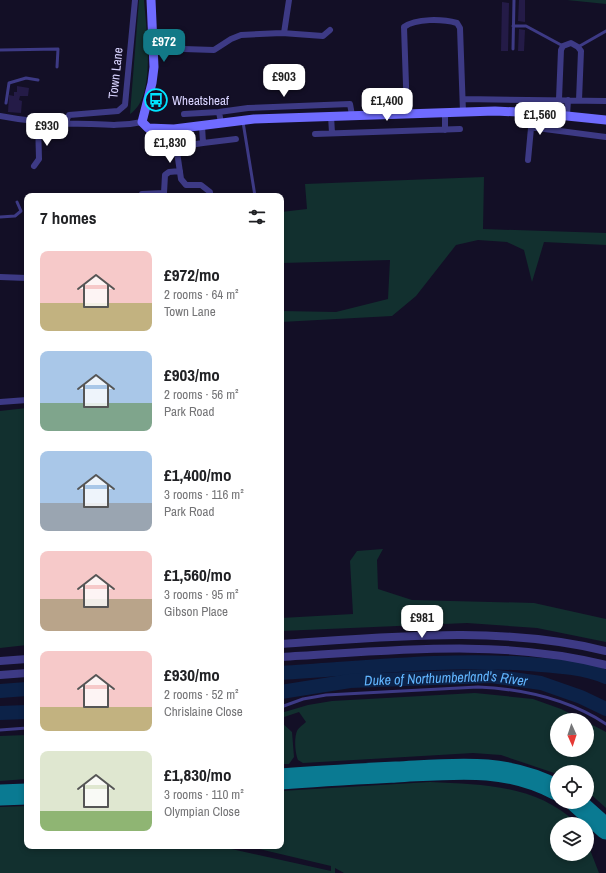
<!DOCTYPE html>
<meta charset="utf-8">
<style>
:root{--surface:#fff;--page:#f2f2f2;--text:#202124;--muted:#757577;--accent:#127987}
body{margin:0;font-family:"Archivo Narrow",sans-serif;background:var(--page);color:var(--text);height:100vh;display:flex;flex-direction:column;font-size:15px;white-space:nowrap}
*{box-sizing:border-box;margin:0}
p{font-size:13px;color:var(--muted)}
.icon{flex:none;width:22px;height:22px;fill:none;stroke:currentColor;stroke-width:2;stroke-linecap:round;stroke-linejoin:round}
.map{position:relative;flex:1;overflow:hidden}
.side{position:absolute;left:24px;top:193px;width:260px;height:656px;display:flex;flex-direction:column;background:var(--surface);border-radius:8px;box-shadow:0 2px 6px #0003}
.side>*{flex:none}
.needle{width:26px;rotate:177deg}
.tools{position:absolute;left:550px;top:713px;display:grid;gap:8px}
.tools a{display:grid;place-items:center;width:44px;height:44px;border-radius:50%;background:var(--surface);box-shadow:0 2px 6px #0003;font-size:20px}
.price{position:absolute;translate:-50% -34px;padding:0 9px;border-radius:8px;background:#fff;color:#222;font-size:13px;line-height:26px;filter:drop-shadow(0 1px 2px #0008)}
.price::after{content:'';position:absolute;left:50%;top:24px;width:12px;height:9px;margin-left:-6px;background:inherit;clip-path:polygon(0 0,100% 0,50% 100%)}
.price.active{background:var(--accent);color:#fff}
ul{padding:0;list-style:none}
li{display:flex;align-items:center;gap:12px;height:100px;padding:0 16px}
li span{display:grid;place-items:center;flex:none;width:112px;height:80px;border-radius:8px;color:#555}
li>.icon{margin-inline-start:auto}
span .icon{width:48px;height:48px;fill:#fffc;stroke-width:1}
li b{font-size:17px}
h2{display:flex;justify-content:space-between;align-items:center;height:48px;padding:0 16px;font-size:17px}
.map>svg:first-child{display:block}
.green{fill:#12302f}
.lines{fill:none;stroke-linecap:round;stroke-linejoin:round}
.river{stroke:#0c2248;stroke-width:14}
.taxiway{stroke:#0a7a92;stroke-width:21}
.building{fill:#241b47}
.service{stroke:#3d3a85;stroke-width:3}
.minor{stroke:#3d3a85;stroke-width:6}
.tertiary{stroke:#3d3a85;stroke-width:8}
.secondary{stroke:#6f6bff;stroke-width:9}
.labels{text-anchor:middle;stroke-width:4;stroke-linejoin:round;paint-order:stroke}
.street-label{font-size:13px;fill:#d9d4ff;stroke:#130f26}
.poi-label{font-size:13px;fill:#d9d4ff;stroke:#130f26;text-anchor:start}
.water-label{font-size:14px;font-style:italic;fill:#62b6ff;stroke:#130f26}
</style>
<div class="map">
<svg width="606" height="873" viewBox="0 0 606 873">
<rect width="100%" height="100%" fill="#130f26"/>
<path class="green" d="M139,0H144C146,28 157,97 130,114Z
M567,0H606V4Z
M484,177L483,229L606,233V245L544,242L532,282L524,250L507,242L478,240L456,245L416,296L392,316L281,322V311L336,312L388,299L390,260L282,263L281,212L307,209L305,184Z
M27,408V645L0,648V411Z
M383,549L377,560L378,589L412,600L534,603L606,619V642L537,628L467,623L281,631V618L353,614L350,561L357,551Z
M475,693L533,699L561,709L583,720H557V750H587V722L606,732V808L587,791V772H557V774L501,755L473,753L303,763L298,760C295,753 294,738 297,731C299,727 304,724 306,722L299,712L281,718V713L308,705L332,701Z
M281,722L292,732L294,757L289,764H281Z
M27,735V779L0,781V736Z
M430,782C485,785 535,784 578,824H557V854H587V842L599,873H344L335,868V873H0V807L27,806V846H218L331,871V866L247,846H281V791Z"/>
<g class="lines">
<g class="river">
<path d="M281,673C364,668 446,658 529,664C554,666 582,667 606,677"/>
<path d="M0,691L27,689"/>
<path id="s1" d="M281,692L350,681L491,676L541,683L581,697L606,709"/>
<path d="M0,713L27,712"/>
</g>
<path class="taxiway" d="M281,779C319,776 358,774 396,772C454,769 504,762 557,790
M0,795L27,794
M576,802L606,829"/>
</g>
<path class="building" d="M519,0H525V22L518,21Z
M502,2L509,3L508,51H501Z
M519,29L525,30L524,51H518Z
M17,86L29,88L28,96H20L19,100L22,101L21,113L8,112L9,95L14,96V92H17Z"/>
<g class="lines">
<path class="service" d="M513,26H526L563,46
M578,47L606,31
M513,49L514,0
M0,50L58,49L57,67
M6,103L9,83L26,78L38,80
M243,122L255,196
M0,217L15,216L21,211L17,202
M281,707L303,699L326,695L478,687C523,689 568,699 606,724
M0,730L27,728"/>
<path class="minor" d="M284,33L289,0
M153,48L214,50L231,39L241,35L282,33L323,36L330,30
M463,99L606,101
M559,99L561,50L563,46L571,43L578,47L581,51L579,100
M445,112V130
M184,114L219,112
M407,114L404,27C416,18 443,19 457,23L460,28L463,112
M567,115L568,100
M0,116C30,122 59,124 90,124C108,125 124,126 142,122
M331,116L332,133
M221,123L219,112L248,108L350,104L352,115
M67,124V119L69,115L118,111L125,105L135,0
M202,126L203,143L236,139
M537,128L606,137
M315,134L460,129
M203,143L183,146L177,152L181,179L186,185H201L210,192V196
M528,160L531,128H537L538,113
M34,166L39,159L38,122
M142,194L164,193L165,175L169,172L180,171
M0,277L27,278
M0,402L27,400"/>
<path class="tertiary" d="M281,644C388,637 501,625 606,651
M281,657C389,651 500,638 606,665
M0,661L27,659
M0,675L27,673"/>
<path class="secondary" d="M151,0L154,67L152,83L142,122L148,128L174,129L254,119L495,111L538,113L606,120"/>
</g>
<defs>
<g id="bus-ring" transform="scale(1.15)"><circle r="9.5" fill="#130f26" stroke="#00e5ff" stroke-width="1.5"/><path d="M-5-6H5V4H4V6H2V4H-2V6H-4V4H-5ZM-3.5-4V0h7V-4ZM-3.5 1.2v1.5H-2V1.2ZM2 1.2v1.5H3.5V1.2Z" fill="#00e5ff"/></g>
</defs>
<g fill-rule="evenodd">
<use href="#bus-ring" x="156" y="100"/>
</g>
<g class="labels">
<g class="street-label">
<text transform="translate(115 73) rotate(-84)" y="5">Town Lane</text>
</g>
<g class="poi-label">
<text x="172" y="105">Wheatsheaf</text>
</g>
<g class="water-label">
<text dy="5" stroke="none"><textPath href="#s1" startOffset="166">Duke of Northumberland's River</textPath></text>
</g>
</g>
</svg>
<div class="tools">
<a><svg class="needle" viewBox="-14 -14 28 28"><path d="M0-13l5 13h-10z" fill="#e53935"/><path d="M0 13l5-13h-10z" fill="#757577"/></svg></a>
<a><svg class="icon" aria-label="locate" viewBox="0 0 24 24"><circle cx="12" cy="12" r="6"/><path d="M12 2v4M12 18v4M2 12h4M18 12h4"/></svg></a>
<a><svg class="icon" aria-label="layers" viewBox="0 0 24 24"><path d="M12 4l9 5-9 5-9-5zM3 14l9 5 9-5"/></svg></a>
</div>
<b class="price active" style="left:164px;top:63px">£972</b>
<b class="price" style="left:284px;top:98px">£903</b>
<b class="price" style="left:387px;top:122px">£1,400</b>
<b class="price" style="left:540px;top:136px">£1,560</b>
<b class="price" style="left:47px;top:147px">£930</b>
<b class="price" style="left:170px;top:164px">£1,830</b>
<b class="price" style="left:422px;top:639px">£981</b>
<section class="side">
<h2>7 homes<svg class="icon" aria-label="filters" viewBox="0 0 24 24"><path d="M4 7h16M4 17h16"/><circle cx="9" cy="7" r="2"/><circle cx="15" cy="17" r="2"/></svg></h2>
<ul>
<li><span style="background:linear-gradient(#f6c9c9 65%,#c2b280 0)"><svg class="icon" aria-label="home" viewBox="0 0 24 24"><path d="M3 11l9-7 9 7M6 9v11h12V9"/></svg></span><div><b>£972/mo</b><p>2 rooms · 64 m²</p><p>Town Lane</p></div></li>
<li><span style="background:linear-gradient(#a9c7e8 65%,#7fa58c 0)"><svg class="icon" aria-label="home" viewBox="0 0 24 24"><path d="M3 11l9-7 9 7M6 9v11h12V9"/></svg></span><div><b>£903/mo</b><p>2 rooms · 56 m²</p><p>Park Road</p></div></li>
<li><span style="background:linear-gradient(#a9c7e8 65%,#9aa5b1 0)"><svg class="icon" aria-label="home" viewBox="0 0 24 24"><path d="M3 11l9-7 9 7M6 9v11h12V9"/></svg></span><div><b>£1,400/mo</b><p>3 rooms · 116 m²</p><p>Park Road</p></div></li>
<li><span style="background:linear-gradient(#f6c9c9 60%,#b9a48a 0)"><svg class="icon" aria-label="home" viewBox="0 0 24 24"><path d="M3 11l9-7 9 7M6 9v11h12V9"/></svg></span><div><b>£1,560/mo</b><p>3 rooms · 95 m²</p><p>Gibson Place</p></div></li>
<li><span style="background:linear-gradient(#f6c9c9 70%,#c2b280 0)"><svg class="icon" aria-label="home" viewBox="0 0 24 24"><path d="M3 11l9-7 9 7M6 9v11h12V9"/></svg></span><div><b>£930/mo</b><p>2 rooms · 52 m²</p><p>Chrislaine Close</p></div></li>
<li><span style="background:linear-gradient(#dfe7d0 75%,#8fb573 0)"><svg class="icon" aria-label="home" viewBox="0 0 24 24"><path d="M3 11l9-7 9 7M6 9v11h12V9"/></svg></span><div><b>£1,830/mo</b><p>3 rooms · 110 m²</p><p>Olympian Close</p></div></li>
</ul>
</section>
</div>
